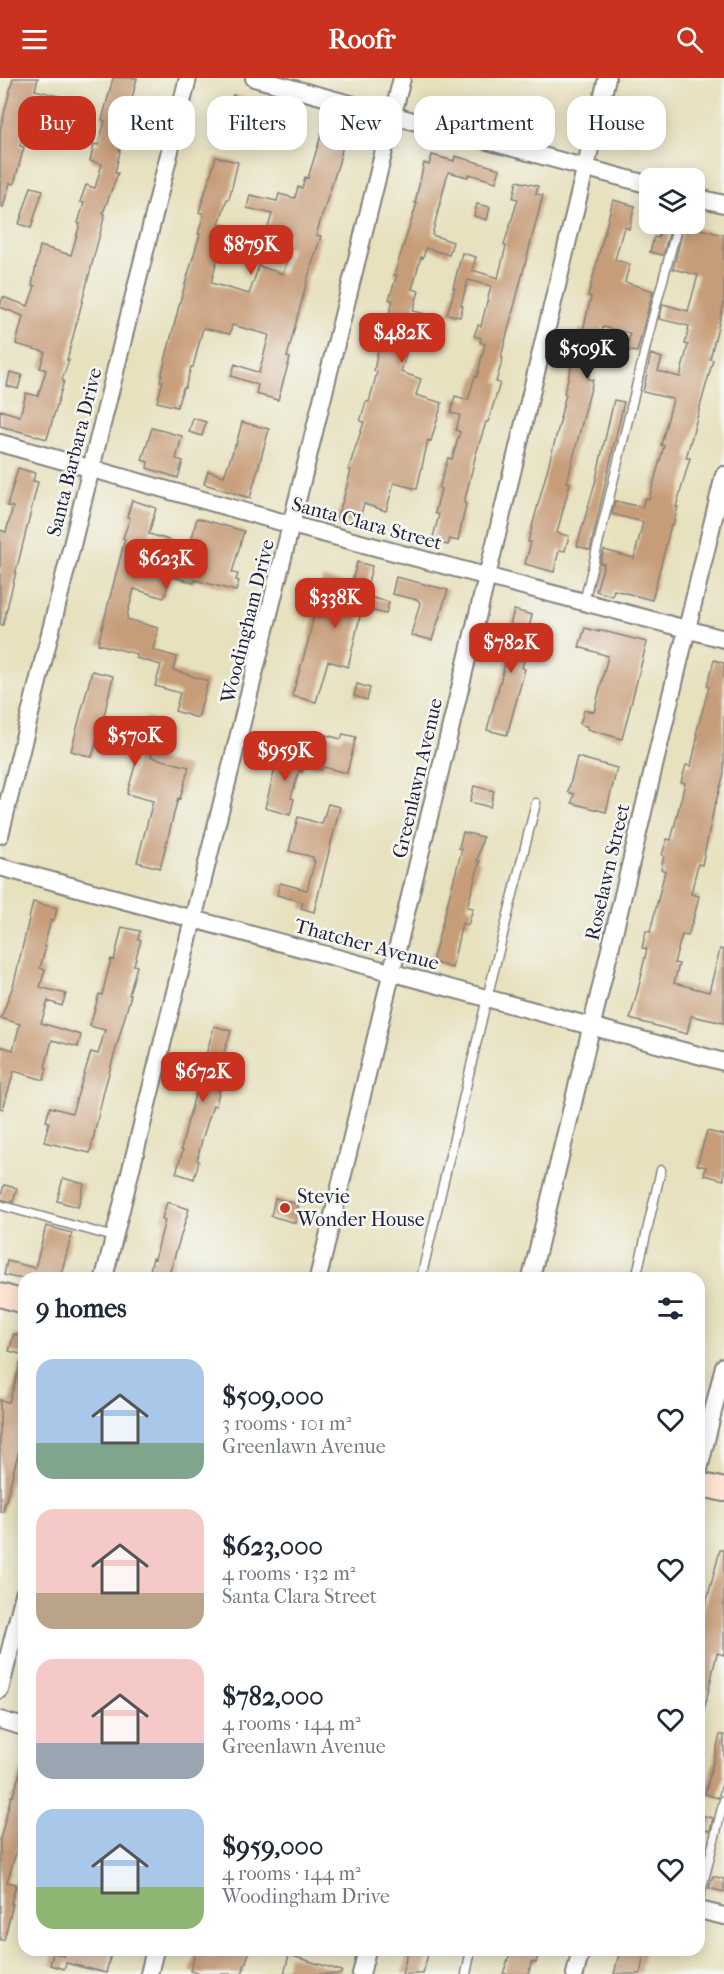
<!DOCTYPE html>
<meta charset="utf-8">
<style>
:root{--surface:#fff;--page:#f6f6f7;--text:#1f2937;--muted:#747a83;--accent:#c8321e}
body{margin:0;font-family:"IM FELL French Canon",serif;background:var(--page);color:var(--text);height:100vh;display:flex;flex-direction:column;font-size:22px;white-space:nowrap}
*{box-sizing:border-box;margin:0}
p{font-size:20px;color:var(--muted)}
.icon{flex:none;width:33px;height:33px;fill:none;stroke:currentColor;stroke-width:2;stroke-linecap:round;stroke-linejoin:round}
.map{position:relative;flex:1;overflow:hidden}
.panel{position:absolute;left:18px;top:1194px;width:687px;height:684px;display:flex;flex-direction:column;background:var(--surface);border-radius:18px;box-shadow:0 3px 15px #0003}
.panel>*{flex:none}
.hud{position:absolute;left:18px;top:18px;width:688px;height:54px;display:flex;gap:12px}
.fabs{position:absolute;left:639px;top:90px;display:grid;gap:12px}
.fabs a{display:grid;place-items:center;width:66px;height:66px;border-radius:12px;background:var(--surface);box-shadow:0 3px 15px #0003;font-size:30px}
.price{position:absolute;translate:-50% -51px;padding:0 14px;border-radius:12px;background:var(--accent);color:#fff;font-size:20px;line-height:39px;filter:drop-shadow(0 2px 3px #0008)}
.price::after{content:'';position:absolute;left:50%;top:36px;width:18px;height:14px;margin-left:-9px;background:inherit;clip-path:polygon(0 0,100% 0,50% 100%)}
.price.selected{background:#222;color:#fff}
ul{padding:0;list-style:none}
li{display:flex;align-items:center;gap:18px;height:150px;padding:0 18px}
li span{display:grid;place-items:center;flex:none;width:168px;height:120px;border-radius:18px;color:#555}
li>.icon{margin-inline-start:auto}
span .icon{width:72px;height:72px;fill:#fffc;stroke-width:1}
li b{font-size:26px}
h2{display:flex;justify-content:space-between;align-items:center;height:72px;padding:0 18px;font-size:26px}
.pill{padding:0 21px;border-radius:18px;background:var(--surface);box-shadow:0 3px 15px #0003;font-size:21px;line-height:54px}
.pill.selected{background:var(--accent);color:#fff}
header{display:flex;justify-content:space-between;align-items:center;height:78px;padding:0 18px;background:var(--accent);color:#fff;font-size:27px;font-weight:700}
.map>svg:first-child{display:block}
.building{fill:#c79d79}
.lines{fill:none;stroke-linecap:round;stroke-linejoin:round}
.lane-casing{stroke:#84827c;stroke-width:11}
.street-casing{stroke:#84827c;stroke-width:20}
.secondary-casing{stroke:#84827c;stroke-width:26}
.lane{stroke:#fff;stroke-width:8}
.street{stroke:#fff;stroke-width:16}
.secondary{stroke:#fee3d2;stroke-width:22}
.poi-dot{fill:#c8321e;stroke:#f6f6f2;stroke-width:2}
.labels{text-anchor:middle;stroke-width:5;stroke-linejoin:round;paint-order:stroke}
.street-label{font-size:20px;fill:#22223b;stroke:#f6f6f2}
.poi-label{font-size:20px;fill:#22223b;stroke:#f6f6f2;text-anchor:start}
</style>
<header><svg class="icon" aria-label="menu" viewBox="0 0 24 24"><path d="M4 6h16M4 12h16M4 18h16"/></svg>Roofr<svg class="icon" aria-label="search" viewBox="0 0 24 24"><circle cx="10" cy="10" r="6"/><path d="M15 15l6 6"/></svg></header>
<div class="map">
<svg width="724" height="1896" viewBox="0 0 724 1896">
<rect width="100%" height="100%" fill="#f6f6f2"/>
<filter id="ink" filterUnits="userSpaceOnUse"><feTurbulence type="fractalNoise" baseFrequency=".0167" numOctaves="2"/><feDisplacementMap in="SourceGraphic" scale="12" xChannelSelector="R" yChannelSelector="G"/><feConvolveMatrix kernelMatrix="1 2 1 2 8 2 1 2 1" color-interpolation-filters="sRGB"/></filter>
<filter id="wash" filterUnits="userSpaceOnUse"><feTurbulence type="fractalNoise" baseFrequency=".008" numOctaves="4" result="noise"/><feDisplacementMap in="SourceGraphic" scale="24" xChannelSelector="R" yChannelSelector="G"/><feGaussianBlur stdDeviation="1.35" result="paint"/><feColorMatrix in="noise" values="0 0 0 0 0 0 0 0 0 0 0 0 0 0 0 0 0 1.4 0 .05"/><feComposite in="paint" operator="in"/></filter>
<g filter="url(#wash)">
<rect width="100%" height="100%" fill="#e7e1be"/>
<g id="blocks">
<path class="building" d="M13,0H38L35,12L70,21L67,34L31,25L20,68L24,69L14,106L10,105L3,129L0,128V52Z
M113,0H137L119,73H120L115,95H118L103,135L105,136L67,282H69L62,302L64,303L47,361L0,348V332L20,338L26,315L38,318L46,292L40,290L45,274L16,266L23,238L0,229L3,219L28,228L35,208L32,207L40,168L71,177L80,146L78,145L84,125L80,124L86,107L95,110L102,86L90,83L94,66L98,67L105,43L102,42Z
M233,17L286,31L282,44L255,38L249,60L225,53Z
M324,48L346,54L339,84L316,157L321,158L308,199L287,279L290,280L278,322L256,316L258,307L231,298L235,286L259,295L269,257L232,247L230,256L203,250L193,289H191L185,310H183L177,329L157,324L163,303H160L181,220L200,156H198L204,136L199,134L216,79L238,84L229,121H227L219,146L226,148L211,205L249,216L259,188L283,196L291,170L286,168L290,156L268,149L272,136L247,130L250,117L277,123L279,116L295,120L298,109L302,110L305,99L308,100Z
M432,77L454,83L455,78L500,91L496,104L469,96L468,99L448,94L432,157L453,164L449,177L426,170L423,180L421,179L412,211L419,213L413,233L434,238L431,251L414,247L401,294L421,301L416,317L442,325L431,363L428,362L417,411L394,405L386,433L364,426L357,448L336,441L343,422L351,392H348L364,344L360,343L366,324H369L377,294L374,293L378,271L393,223L389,221L397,197H394L417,125H415L424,85L429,87Z
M517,103L538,108L536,116L543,117L501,279L503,280L496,304L500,305L488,344H486L476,376L464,425L466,426L458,463L450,461L448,467L432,463L439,437L435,435L441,411L439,410L448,380L452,381L460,354L456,352L460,337L451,335L455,318L468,322L475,298L477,299L485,266L480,264L481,260L474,258L478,247L481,248L491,208L468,202L461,227L463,228L460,239L447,236L455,210H453L462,175L476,179L472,192L498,200L506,168L504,167L518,121L513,120Z
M31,109L43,112L31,150L19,146Z
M613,122L635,128L629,151L624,149L615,182L630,186L625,204L653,213L637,274L626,272L630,255L603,249L588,301L593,302L567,404L570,405L557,455L569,458L565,473L559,472L554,494L525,486L531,464H528L561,340H560L566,316L564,315L577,268L574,267L579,251L583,252L591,219L588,218Z
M477,126L490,129L487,142L474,138Z
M662,146H672L663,177L650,174L654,159L658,160Z
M684,147L724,157V225L710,281L713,282L686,380H690L676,429H678L673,447H671L652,522L614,512L612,518L596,513L604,486L600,485L604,472L634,480L643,444L612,436L615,423L642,429L645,420L649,421L664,368L661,367L673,321L643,314L651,276L662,280L658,293L680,299L688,267L685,266L689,248L659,241L663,226L688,233L698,197L673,191Z
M10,294L22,297L18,311L7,308Z
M614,322L624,324L590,472L577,468L595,405Z
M193,340L206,344L202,358L189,354Z
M242,344L269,351L250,420L204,406L208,393L224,398L235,367H236Z
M152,350L182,358L176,381L183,383L178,400L147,390L148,384L142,382Z
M18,390L35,395L33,403L38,404L3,547H0V452L6,454L13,429L7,428Z
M132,422L156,430L149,456L190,468L197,440L244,453L232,495L238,496L236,502L239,503L236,513L195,502L194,505L171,498L164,520L134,511L128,534L127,541L158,550L153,572L177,579L173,592L208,603L198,640L175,633L180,615L155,608L161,587L136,580L137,576L98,566L125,461L123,460L130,440L127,439Z
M357,484L372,488L365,518L389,524L386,536L362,530L348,589L328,583L316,624L292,618L308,564L321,505L323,500L351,507Z
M396,499L448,512L432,562L411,557L420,525L418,522L392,516Z
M514,532L532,537L525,567L528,568L522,590L525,591L507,657L487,652L507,579H504L511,552L509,551Z
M585,550L599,554V552L647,564L622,661L587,651L588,649L580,646L584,632L594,634L608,578L579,569Z
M714,582L724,585V696L714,730L702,787L698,786L691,816L699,818L695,835L688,858L682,857L674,885L679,886L674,905L709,914L720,871L724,872V945L691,938L687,956L630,941L642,896H641L647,871L642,870L646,853L650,854L665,793L661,791L664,778L662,777L667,761L671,762L685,705L681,704L686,687L691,688L698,657L696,656L709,609L707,608Z
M92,593L113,598L104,638L110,640L107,651L141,661L147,640L160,643L151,679L189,689L180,721L178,720L160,790L137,784L153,723L127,716L139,673L97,662L92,679L71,673Z
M357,606L370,610L367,622L354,618Z
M319,655L341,661L343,656L356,659L347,695L323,689L322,692L310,688Z
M280,671L306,678L302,694L299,693L291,720L294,721L290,737L265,730Z
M577,679L617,690L606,734L572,725L574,716L568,714Z
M474,708L494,713L490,729L470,724Z
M328,726L340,729L314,834L301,830L303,824L277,817L280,805L307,812L315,783L313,782V779L289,773L298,739L322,746Z
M463,754L483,759L477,783H480L467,829L473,830L468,847L462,845L452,890L432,884L462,771L459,770Z
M33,824L57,830L54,843L51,842L44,868L46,869L40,890L45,892L40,909L66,916L62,928L48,923L41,945L81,957L78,969L52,962L45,989L47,990L44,1002L14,993L3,1031L0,1030V968L13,972L20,946L1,940L14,905Z
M122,849L140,853L138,861L141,862L134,887L137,888L129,917H131L104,1013L90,1075L44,1064L49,1044L46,1043L50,1029L72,1035L91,974L98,976L105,952L90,948L99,916L102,917L111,881L114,882Z
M214,948L231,953L219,990L223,991L218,1009H220L216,1028L213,1027L202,1062L197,1082L199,1083L194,1101L176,1095L183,1072L181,1071L187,1046Z
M707,1053L724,1057V1102L704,1097L706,1089L697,1087Z
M63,1100L84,1106L78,1129L57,1123Z
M4,1107L17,1110L13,1124L0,1121Z
M275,1120L298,1126L296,1145L271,1138Z
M167,1124L189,1131L168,1200H160L149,1197L153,1180L155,1181L165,1142L162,1141Z
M46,1148L72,1155L60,1200H16L4,1197L7,1183L35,1190Z
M14,1256L24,1259V1277L9,1273Z
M21,1284L24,1285V1353L3,1434H0V1322L9,1324Z
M720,1472H724V1577L717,1575L703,1637H699V1544L704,1525L706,1526Z
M720,1657H724V1698L718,1720L705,1716Z
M21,1691H24V1736L20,1754L22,1755L7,1804L16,1806L11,1826H13L4,1862H0V1762L11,1718H13Z
M700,1737L713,1740L710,1753L699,1750Z
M713,1798L724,1801V1814L709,1810Z
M65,1872H112L106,1895L66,1885L64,1891L50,1887L53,1875L64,1878Z
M196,1872H250L242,1896H200L190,1893Z
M408,1872H429L423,1896H402Z
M511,1872H539L536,1885L532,1884L528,1896H503Z
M620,1872H645L640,1896H614Z
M289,1877L342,1893L341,1896H284Z"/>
</g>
</g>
<g filter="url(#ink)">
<use href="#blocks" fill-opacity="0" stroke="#84827c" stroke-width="1.5"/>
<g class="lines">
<g class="lane-casing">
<path id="lane" d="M584,524L653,239L678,146
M0,1127L114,1159
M421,1200L487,920L536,725
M636,1200L661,1092
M699,1822L724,1722
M466,1896L471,1872"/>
</g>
<g class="street-casing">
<path id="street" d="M254,0L650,107
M694,119L724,126
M0,365L292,447L724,561
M0,757L188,0
M0,789L724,984
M104,1200L402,0
M318,1200L607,0
M531,1200L724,397
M699,1391L724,1288
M0,1612L24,1516
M0,1642L24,1649
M699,1832L724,1838
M149,1896L155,1872
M361,1896L367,1872
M575,1896L581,1872"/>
</g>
<g class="secondary-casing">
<path id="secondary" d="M0,1217L24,1224
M699,1406L724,1412"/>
</g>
<use href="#lane" class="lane"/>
<use href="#street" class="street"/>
<use href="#secondary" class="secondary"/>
</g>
</g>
<circle class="poi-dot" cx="285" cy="1130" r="6"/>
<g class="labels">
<g class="street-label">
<text transform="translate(74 374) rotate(-76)" y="7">Santa Barbara Drive</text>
<text transform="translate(367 445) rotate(15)" y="7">Santa Clara Street</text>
<text transform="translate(247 543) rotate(-76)" y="7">Woodingham Drive</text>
<text transform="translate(417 700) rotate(-77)" y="7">Greenlawn Avenue</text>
<text transform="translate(607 794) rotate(-77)" y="7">Roselawn Street</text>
<text transform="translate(367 866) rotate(15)" y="7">Thatcher Avenue</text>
</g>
<g class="poi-label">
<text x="297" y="1125">Stevie<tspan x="297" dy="23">Wonder House</tspan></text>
</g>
</g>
</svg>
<div class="fabs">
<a><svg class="icon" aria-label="layers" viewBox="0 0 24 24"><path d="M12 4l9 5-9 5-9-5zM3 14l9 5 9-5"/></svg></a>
</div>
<b class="price" style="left:251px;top:198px">$879K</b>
<b class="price" style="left:402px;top:286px">$482K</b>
<b class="price selected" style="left:587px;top:302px">$509K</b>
<b class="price" style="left:166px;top:512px">$623K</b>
<b class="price" style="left:335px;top:551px">$338K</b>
<b class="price" style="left:511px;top:596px">$782K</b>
<b class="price" style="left:135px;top:689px">$570K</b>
<b class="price" style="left:285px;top:704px">$959K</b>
<b class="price" style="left:203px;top:1025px">$672K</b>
<div class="hud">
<a class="pill selected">Buy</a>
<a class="pill">Rent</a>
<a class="pill">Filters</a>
<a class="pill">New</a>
<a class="pill">Apartment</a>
<a class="pill">House</a>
</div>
<section class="panel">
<h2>9 homes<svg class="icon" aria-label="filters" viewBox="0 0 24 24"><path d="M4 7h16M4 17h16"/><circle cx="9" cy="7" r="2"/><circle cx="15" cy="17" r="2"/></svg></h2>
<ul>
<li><span style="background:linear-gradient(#a9c7e8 70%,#7fa58c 0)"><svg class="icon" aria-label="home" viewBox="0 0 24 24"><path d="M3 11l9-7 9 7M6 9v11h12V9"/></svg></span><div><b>$509,000</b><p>3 rooms · 101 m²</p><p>Greenlawn Avenue</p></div><svg class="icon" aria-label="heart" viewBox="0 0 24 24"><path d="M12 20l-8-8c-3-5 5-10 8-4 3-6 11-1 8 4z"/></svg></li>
<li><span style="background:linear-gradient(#f6c9c9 70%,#b9a48a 0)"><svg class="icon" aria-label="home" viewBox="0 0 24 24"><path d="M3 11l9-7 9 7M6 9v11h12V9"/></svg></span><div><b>$623,000</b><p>4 rooms · 132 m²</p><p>Santa Clara Street</p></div><svg class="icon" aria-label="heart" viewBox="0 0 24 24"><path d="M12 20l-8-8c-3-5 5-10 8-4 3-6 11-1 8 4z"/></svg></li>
<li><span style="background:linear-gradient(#f6c9c9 70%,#9aa5b1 0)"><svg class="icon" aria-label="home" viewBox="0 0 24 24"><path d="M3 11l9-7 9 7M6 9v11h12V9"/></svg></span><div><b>$782,000</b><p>4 rooms · 144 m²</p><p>Greenlawn Avenue</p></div><svg class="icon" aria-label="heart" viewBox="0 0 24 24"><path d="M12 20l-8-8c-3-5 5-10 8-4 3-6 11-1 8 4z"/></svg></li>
<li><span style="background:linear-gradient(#a9c7e8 65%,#8fb573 0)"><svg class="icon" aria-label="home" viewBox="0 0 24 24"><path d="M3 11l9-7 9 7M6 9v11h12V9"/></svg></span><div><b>$959,000</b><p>4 rooms · 144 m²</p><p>Woodingham Drive</p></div><svg class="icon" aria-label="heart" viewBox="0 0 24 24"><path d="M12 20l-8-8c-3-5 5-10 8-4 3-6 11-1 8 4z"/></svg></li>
</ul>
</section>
</div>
